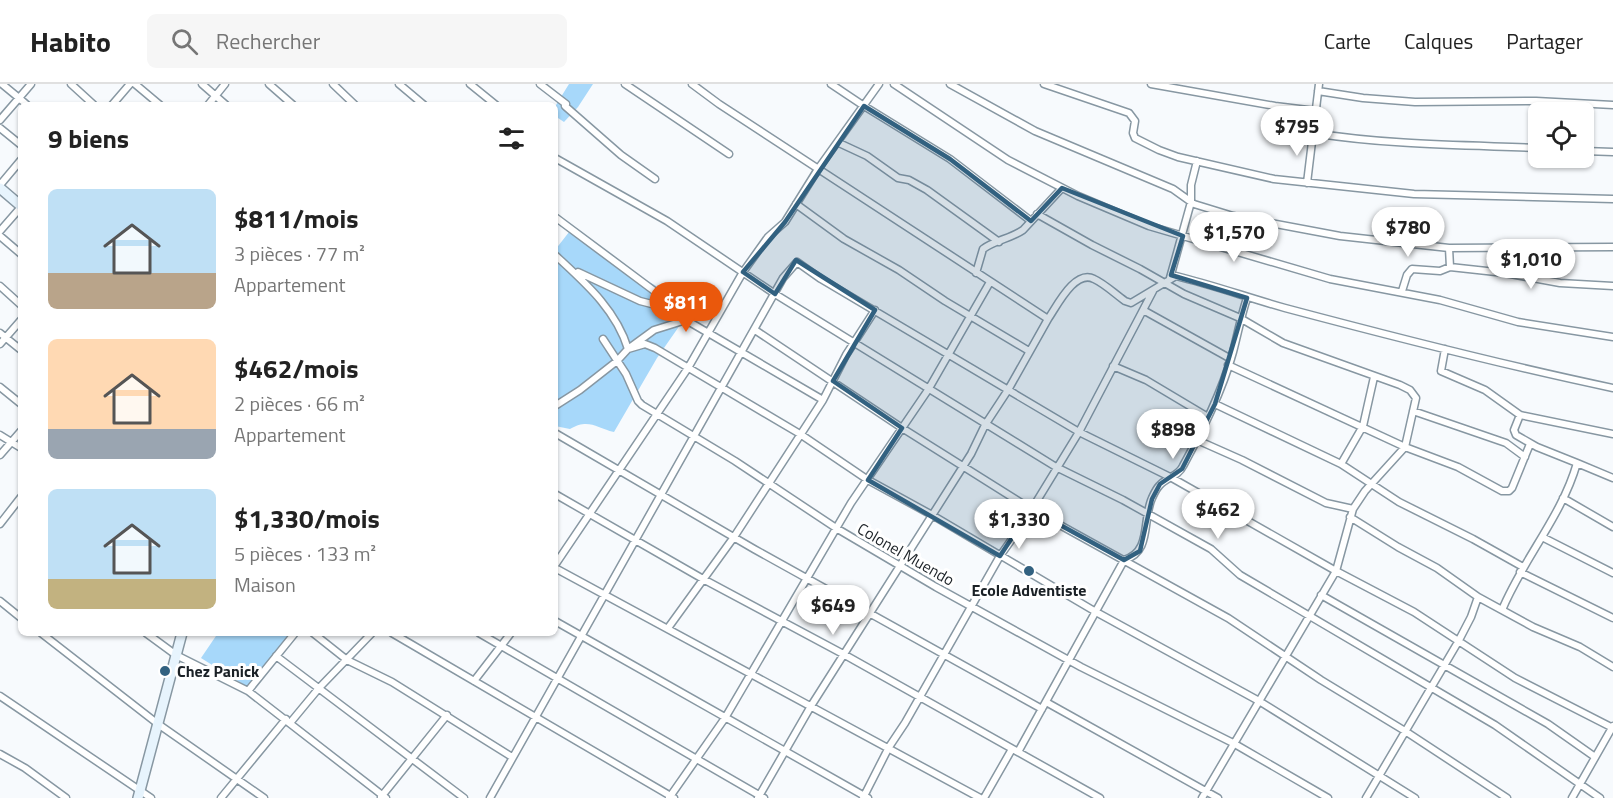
<!DOCTYPE html>
<html lang="fr">
<meta charset="utf-8">
<style>
:root{--surface:#fff;--page:#f6f6f6;--text:#222;--muted:#767676;--line:#e0e0e0;--accent:#ea580c}
body{margin:0;font-family:"Titillium Web",sans-serif;background:var(--page);color:var(--text);height:100vh;display:flex;flex-direction:column;font-size:22px;white-space:nowrap}
*{box-sizing:border-box;margin:0}
p{font-size:20px;color:var(--muted)}
.icon{flex:none;width:33px;height:33px;fill:none;stroke:currentColor;stroke-width:2;stroke-linecap:round;stroke-linejoin:round}
.map{position:relative;flex:1;overflow:hidden}
.panel{position:absolute;left:18px;top:18px;width:540px;height:534px;display:flex;flex-direction:column;background:var(--surface);border-radius:9px;box-shadow:0 2px 4px #0004}
.panel>*{flex:none}
.tools{position:absolute;left:1528px;top:18px;display:grid;gap:12px}
.tools a{display:grid;place-items:center;width:66px;height:66px;border-radius:9px;background:var(--surface);box-shadow:0 2px 4px #0004;font-size:30px}
.price{position:absolute;translate:-50% -51px;padding:0 14px;border-radius:21px;background:#fff;color:#222;font-size:20px;line-height:39px;filter:drop-shadow(0 2px 3px #0008)}
.price::after{content:'';position:absolute;left:50%;top:36px;width:18px;height:14px;margin-left:-9px;background:inherit;clip-path:polygon(0 0,100% 0,50% 100%)}
.price.selected{background:var(--accent);color:#fff}
ul{padding:0;list-style:none}
li{display:flex;align-items:center;gap:18px;height:150px;padding:0 30px}
li span{display:grid;place-items:center;flex:none;width:168px;height:120px;border-radius:9px;color:#555}
li>.icon{margin-inline-start:auto}
span .icon{width:72px;height:72px;fill:#fffc;stroke-width:1}
li b{font-size:26px}
h2{display:flex;justify-content:space-between;align-items:center;height:72px;padding:0 30px;font-size:26px}
header{display:flex;align-items:center;gap:36px;box-sizing:border-box;height:84px;padding:0 30px;background:var(--surface);border-bottom:2px solid var(--line)}
header strong{font-size:28px}
nav{display:flex;gap:33px;margin-inline-start:auto;font-size:21px}
.search{width:420px;height:54px;background:var(--page);display:flex;align-items:center;gap:15px;box-sizing:border-box;padding:0 21px;border-radius:9px;color:var(--muted);font-size:22px}
.map>svg:first-child{display:block}
.green{fill:#a7d8fa}
.lines{fill:none;stroke-linecap:round;stroke-linejoin:round}
.street-casing{stroke:#8797a2;stroke-width:9}
.secondary-casing{stroke:#8797a2;stroke-width:12}
.street{stroke:#fff;stroke-width:6}
.secondary{stroke:#e7f4fd;stroke-width:9}
.marked{fill:#326180;fill-opacity:0.2;stroke:#326180;stroke-width:4.5;stroke-linejoin:round}
.poi-dot{fill:#326180;stroke:#fff;stroke-width:2}
.labels{text-anchor:middle;stroke-width:6;stroke-linejoin:round;paint-order:stroke}
.street-label{font-size:16px;fill:#1b2126;stroke:#fff}
.poi-label{font-size:16px;font-weight:bold;fill:#1b2126;stroke:#fff}
</style>
<header>
<strong>Habito</strong>
<div class="search"><svg class="icon" aria-label="search" viewBox="0 0 24 24"><circle cx="10" cy="10" r="6"/><path d="M15 15l6 6"/></svg>Rechercher</div>
<nav><a>Carte</a><a>Calques</a><a>Partager</a></nav>
</header>
<div class="map">
<svg width="1613" height="714" viewBox="0 0 1613 714">
<rect width="100%" height="100%" fill="#f7fafd"/>
<path class="green" d="M569,0H593L578,23L564,38L555,32L556,21Z
M573,143C592,157 610,173 629,186C651,200 673,208 687,231L657,274L614,348C596,344 589,334 570,345L555,342V166Z
M218,549H293L249,604L201,574Z"/>
<g class="lines">
<g class="street-casing">
<path id="street" d="M2,0L19,14L31,0
M71,0L94,21
M135,0L160,21
M202,0L226,21
M269,0L293,21
M333,0L355,21
M399,0L424,21
M470,0L496,21
M540,0L566,20
M625,0L729,70
M692,0L719,20L1048,235C1057,222 1075,185 1094,195C1105,200 1115,210 1125,217L1131,219L1176,192C1213,201 1249,214 1285,224C1394,253 1503,281 1613,304
M831,0L864,22L950,75L1031,137
M894,0L1008,76L1078,112L1149,142L1330,195L1440,216L1518,238L1613,253
M950,0L1035,47L1173,105L1194,120L1233,132L1340,152L1449,164L1613,163
M1044,0L1129,29L1135,37L1133,49L1135,54L1159,66L1178,73L1274,95L1414,110L1613,115
M1151,0L1275,22L1316,27
M1318,7L1363,14L1415,18L1536,17L1613,21
M112,21L130,0
M208,21L225,0
M565,22L621,71L655,95
M0,36L19,14L27,21
M0,44L21,61
M1313,49C1388,61 1463,61 1539,64
M839,59L867,72L898,94L909,96L927,106L999,158
M1584,67L1613,68
M555,74L667,137L775,210L1056,383L1123,416L1211,465L1240,491L1495,641L1600,714
M1307,99L1319,0
M0,101L21,76
M796,120L844,155L899,186L945,217L1029,267
M1037,130L1092,161L1140,185L1184,210L1240,234L1283,259L1400,301L1410,306L1416,314L1405,363L1365,407L1353,425L1336,487L1202,714
M555,133L665,215L675,226
M0,147L21,123
M0,152L21,170
M1449,164L1450,183
M555,171C584,198 616,225 628,265L645,260L655,264L800,350L868,396L932,431L1096,528L1259,617L1415,714
M578,188L640,217L675,226L686,236
M976,189L983,165C995,156 1010,155 1023,146L1062,104
M1170,194L1191,118V101L1197,77
M0,202L21,221
M1402,207L1407,191L1412,185L1440,187L1450,183L1505,189L1560,199L1613,202
M1143,226L1231,275
M755,246L902,344L1031,425L1228,534L1321,596L1405,647L1507,714
M0,249L21,266
M603,255L626,290L638,317L642,321L735,377L836,444L936,503L1081,583L1233,659L1328,714
M0,260L21,236
M1445,265L1441,287L1485,306L1520,331L1613,350
M1228,281L1405,363L1458,383L1502,407H1509L1512,404L1530,360
M1113,282L1146,296L1208,333
M0,303L21,320
M1215,320L1341,380L1399,418L1473,455L1523,483
M555,322L580,306L617,277L628,265L654,246L686,236L823,316
M1413,327L1506,359L1525,373
M555,349L754,465L1042,625
M0,351L21,364
M1197,356L1242,376L1326,419L1353,425
M0,371L21,347
M1577,379L1613,394
M1341,380L1363,342L1374,293
M555,410L703,495L845,571L1100,714
M1563,414L1613,443
M1350,433L1398,463L1437,484L1478,513L1471,533L1458,558L1366,714
M0,440L21,413
M1542,453L1613,489
M555,481L688,284L743,188L768,153L785,138L818,85L879,0
M555,484L980,714
M1520,488L1613,534
M1321,511L1548,640L1595,673
M1478,513L1533,543L1580,563L1613,583
M0,517L21,534
M1502,526C1523,475 1562,432 1577,379L1537,363L1516,351L1514,346L1520,331
M555,537L868,714
M668,544L734,453L823,316L846,271L875,226
M41,549L158,640L264,714
M146,549L176,571L248,607L386,714
M313,549L347,576L392,598L512,673
M392,549L674,714
M479,549L764,714
M276,572L464,714
M474,597L511,549
M248,607L295,549
M0,612L151,714
M1046,618L1218,714
M290,639L319,604L372,549
M1018,668L1122,480L1124,476C1152,468 1142,436 1152,414C1154,410 1156,405 1159,402C1166,393 1178,393 1183,382C1203,345 1222,308 1233,268C1238,249 1241,232 1247,214
M0,670L25,684L66,714
M381,713L447,631
M221,714L286,635
M490,714L783,194L797,178L821,195L1079,348L1172,394L1336,487L1414,528L1515,594L1613,644
M669,714L725,634L851,419L928,306L990,198
M758,714L811,622L971,370L985,341L1008,306L1048,235
M863,714L889,663L905,639L1000,472L1024,438L1079,348L1153,207
M984,714L1012,665
M1572,714L1613,642"/>
</g>
<g class="secondary-casing">
<path id="secondary" d="M0,104L21,122
M138,714L182,549"/>
</g>
<use href="#street" class="street"/>
<use href="#secondary" class="secondary"/>
</g>
<path class="marked" d="M864,22L950,75L1031,137L1062,104L1183,152L1171,191L1247,214L1215,320L1182,385L1160,400L1152,415L1140,467L1124,476L1031,425L1000,472L868,396L902,344L833,297L875,226L796,176L775,210L743,188L785,138Z"/>
<g class="poi-dot">
<circle cx="1029" cy="487" r="6"/>
<circle cx="165" cy="587" r="6"/>
</g>
<g class="labels">
<g class="street-label">
<text transform="translate(906 470) rotate(30)" y="6">Colonel Muendo</text>
</g>
<g class="poi-label">
<text x="1029" y="512">Ecole Adventiste</text>
<text x="177" y="593" text-anchor="start">Chez Panick</text>
</g>
</g>
</svg>
<div class="tools">
<a><svg class="icon" aria-label="locate" viewBox="0 0 24 24"><circle cx="12" cy="12" r="6"/><path d="M12 2v4M12 18v4M2 12h4M18 12h4"/></svg></a>
</div>
<b class="price" style="left:1297px;top:73px">$795</b>
<b class="price" style="left:1408px;top:174px">$780</b>
<b class="price" style="left:1234px;top:179px">$1,570</b>
<b class="price" style="left:1531px;top:206px">$1,010</b>
<b class="price selected" style="left:686px;top:249px">$811</b>
<b class="price" style="left:1173px;top:376px">$898</b>
<b class="price" style="left:1218px;top:456px">$462</b>
<b class="price" style="left:1019px;top:466px">$1,330</b>
<b class="price" style="left:833px;top:552px">$649</b>
<section class="panel">
<h2>9 biens<svg class="icon" aria-label="filters" viewBox="0 0 24 24"><path d="M4 7h16M4 17h16"/><circle cx="9" cy="7" r="2"/><circle cx="15" cy="17" r="2"/></svg></h2>
<ul>
<li><span style="background:linear-gradient(#bfe0f5 70%,#b9a48a 0)"><svg class="icon" aria-label="home" viewBox="0 0 24 24"><path d="M3 11l9-7 9 7M6 9v11h12V9"/></svg></span><div><b>$811/mois</b><p>3 pièces · 77 m²</p><p>Appartement</p></div></li>
<li><span style="background:linear-gradient(#ffd9b3 75%,#9aa5b1 0)"><svg class="icon" aria-label="home" viewBox="0 0 24 24"><path d="M3 11l9-7 9 7M6 9v11h12V9"/></svg></span><div><b>$462/mois</b><p>2 pièces · 66 m²</p><p>Appartement</p></div></li>
<li><span style="background:linear-gradient(#bfe0f5 75%,#c2b280 0)"><svg class="icon" aria-label="home" viewBox="0 0 24 24"><path d="M3 11l9-7 9 7M6 9v11h12V9"/></svg></span><div><b>$1,330/mois</b><p>5 pièces · 133 m²</p><p>Maison</p></div></li>
</ul>
</section>
</div>
